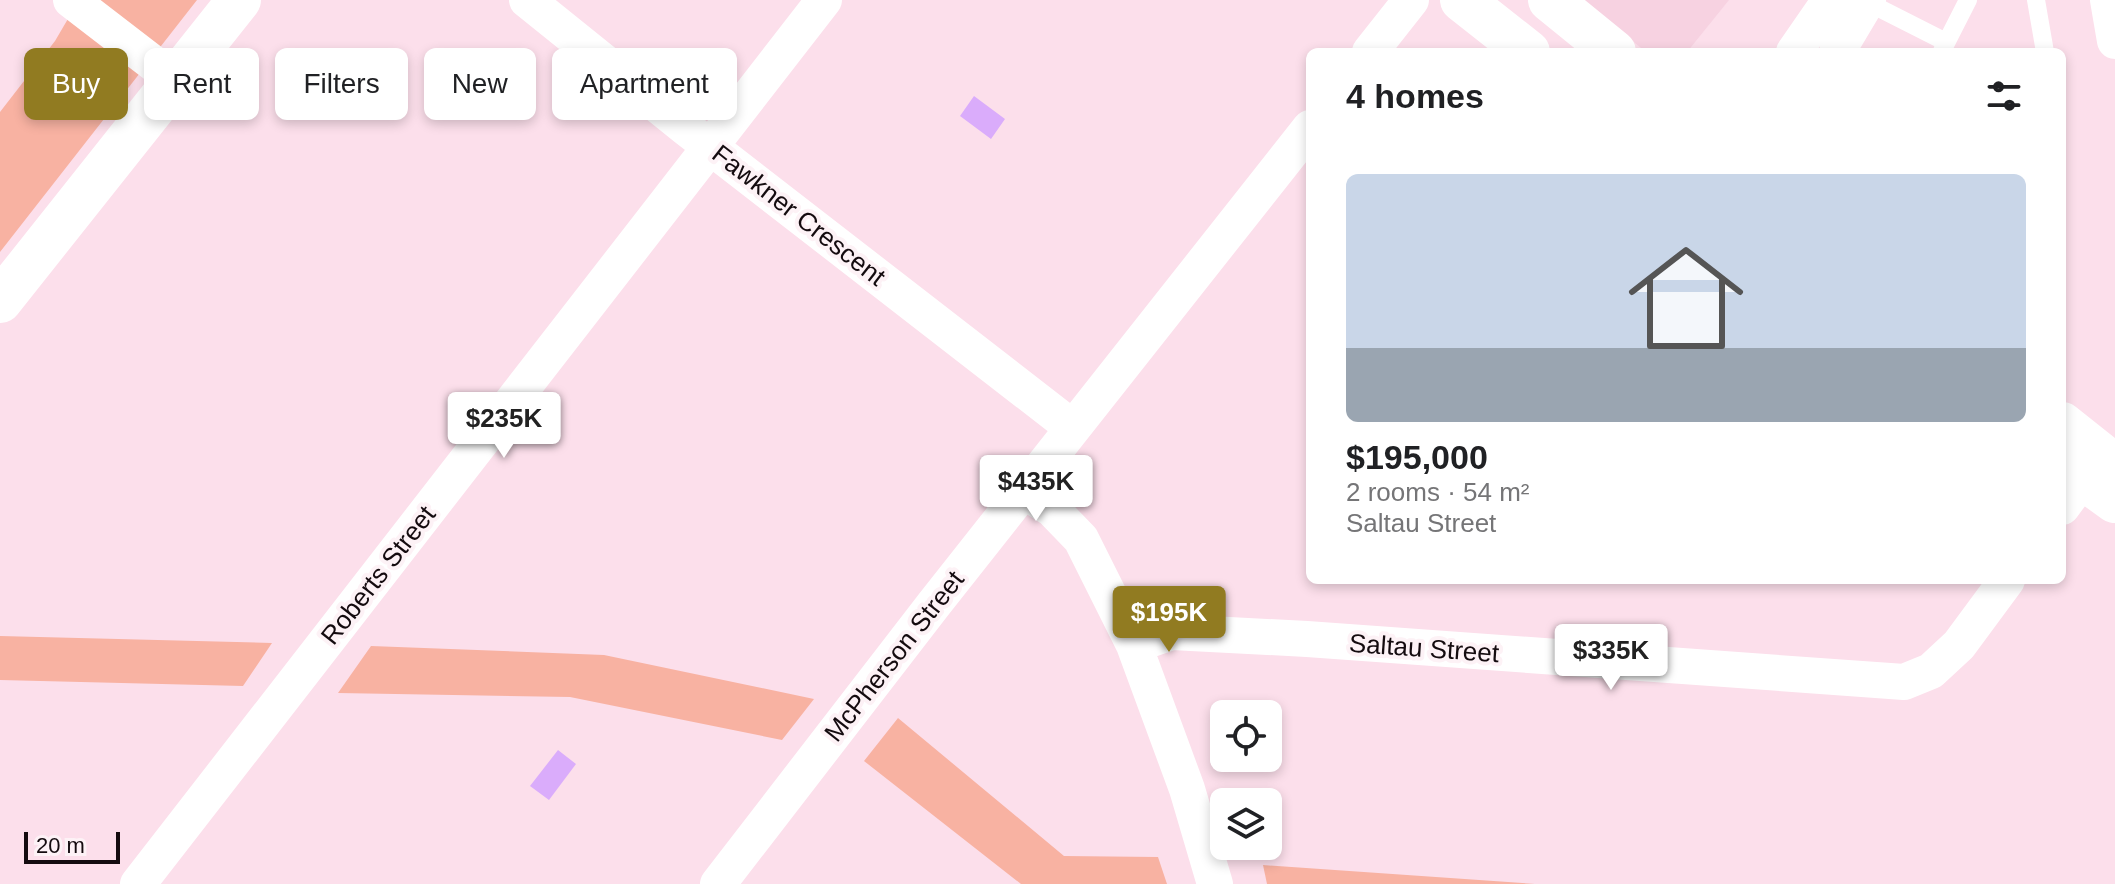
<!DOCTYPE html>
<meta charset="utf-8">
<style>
:root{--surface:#fff;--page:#f2f2f2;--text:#202124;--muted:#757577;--line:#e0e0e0;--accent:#917b21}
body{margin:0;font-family:Helvetica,sans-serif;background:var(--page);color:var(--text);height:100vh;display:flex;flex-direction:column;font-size:30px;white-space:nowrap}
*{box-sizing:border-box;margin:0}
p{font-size:26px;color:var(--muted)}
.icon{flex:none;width:44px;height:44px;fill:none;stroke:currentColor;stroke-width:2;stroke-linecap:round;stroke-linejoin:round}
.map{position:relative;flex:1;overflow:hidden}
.side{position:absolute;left:1306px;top:48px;width:760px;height:536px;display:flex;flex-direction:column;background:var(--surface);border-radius:12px;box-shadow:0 4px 12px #0003}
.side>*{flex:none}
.guide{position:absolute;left:24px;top:48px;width:760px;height:72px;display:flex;gap:16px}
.tools{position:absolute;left:1210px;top:700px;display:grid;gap:16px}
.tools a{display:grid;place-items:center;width:72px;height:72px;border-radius:12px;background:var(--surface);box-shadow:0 4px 12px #0003;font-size:40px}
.scale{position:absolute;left:24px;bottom:20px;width:96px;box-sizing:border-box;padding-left:8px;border:4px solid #140b0f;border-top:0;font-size:22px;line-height:28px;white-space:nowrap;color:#140b0f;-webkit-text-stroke:6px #fdf2f6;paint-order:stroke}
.price{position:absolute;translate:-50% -68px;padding:0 18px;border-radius:8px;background:#fff;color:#222;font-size:26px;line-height:52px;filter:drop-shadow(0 2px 4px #0008)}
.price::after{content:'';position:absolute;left:50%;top:48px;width:24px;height:18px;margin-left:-12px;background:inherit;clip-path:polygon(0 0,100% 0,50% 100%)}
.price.active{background:var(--accent);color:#fff}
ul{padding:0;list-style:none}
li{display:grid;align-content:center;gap:16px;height:424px;padding:0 40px}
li+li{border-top:2px solid var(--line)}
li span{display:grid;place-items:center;height:248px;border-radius:12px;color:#555}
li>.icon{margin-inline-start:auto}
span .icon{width:144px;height:144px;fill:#fffc;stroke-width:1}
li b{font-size:34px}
h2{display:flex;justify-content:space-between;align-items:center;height:96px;padding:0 40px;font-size:34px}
.chip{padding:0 28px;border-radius:12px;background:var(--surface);box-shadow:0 4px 12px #0003;font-size:28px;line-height:72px}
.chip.active{background:var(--accent);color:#fff}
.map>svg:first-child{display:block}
.built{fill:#f7d2e1}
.green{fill:#f8b2a2}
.water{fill:#daacfb}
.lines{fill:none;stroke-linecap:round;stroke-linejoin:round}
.service{stroke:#fff;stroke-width:18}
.minor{stroke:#fff;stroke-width:36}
.secondary{stroke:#fff;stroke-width:44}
.primary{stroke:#fff;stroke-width:44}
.labels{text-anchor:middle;stroke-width:8;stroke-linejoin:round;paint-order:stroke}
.street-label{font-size:26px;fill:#140b0f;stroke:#fdf2f6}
</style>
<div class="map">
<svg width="2115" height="884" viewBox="0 0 2115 884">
<rect width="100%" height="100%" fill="#fcdfeb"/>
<path class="built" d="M1583,0H1729L1687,52H1646Z"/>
<path class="green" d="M79,0H197L0,252V112L55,41Z
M0,636L272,643L243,686L0,680Z
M371,646L604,655L814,699L782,740L570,697L338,693Z
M898,718L1064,856L1158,857L1167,884H1021L864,761Z
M1263,865L1535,884H1267Z"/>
<path class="water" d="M974,96L1005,119L991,139L960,116Z
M558,750L576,764L549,800L530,786Z"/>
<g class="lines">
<path class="service" d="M2036,0L2045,52
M1867,2L1946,42
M1942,51L1968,0"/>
<path class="minor" d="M71,0L175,80
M527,0L686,128L1073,428
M2108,0L2115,41
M1370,52L1411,0
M1794,52L1830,0
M1837,52L1868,0
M1024,491L1052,509L1081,539L1134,645L1187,789L1215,884
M2062,507L2099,457
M1134,645L1172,632L1307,639L1904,682L1931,671L1959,645L2007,580
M138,884L824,0
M718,884L934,604L1310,128"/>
<path class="secondary" d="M0,301L239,0"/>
<path class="primary" d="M1462,0L1528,52
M1550,0L1614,52
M2062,424L2115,466
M2062,463L2115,501"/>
</g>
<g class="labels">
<g class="street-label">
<text transform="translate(799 215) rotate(38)" y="9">Fawkner Crescent</text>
<text transform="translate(378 575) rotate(-52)" y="9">Roberts Street</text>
<text transform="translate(1424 648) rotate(4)" y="9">Saltau Street</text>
<text transform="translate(894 656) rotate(-52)" y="9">McPherson Street</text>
</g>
</g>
</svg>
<div class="tools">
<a><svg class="icon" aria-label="locate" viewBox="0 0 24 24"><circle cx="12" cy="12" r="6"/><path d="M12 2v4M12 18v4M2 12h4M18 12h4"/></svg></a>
<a><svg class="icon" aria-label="layers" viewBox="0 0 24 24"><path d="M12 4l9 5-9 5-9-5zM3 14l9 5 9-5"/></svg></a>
</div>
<div class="scale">20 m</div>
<b class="price" style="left:504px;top:460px">$235K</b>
<b class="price" style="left:1036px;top:523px">$435K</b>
<b class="price active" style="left:1169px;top:654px">$195K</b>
<b class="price" style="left:1611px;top:692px">$335K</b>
<div class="guide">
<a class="chip active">Buy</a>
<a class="chip">Rent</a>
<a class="chip">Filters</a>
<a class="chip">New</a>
<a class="chip">Apartment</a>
</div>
<section class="side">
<h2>4 homes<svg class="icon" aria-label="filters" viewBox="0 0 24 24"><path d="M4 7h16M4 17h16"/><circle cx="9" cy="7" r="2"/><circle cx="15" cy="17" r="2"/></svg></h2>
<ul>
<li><span style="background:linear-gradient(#c9d6e8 70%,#9aa5b1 0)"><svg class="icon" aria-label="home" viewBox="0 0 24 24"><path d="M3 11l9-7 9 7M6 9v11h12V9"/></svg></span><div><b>$195,000</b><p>2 rooms · 54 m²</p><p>Saltau Street</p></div></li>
</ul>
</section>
</div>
